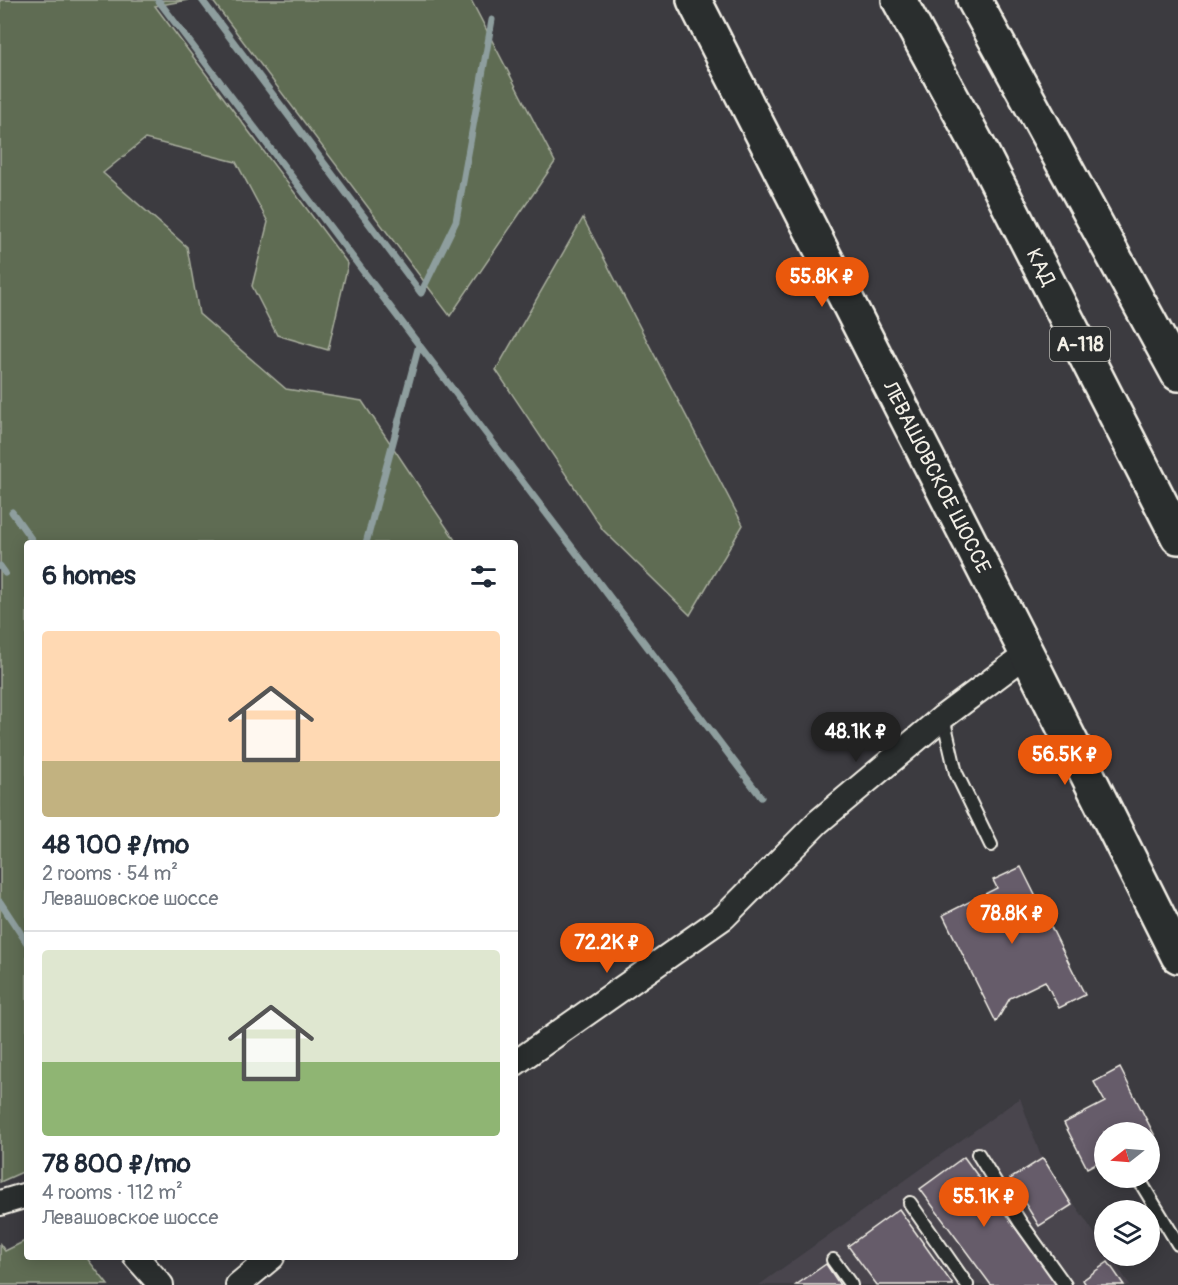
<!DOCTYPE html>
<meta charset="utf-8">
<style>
:root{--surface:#fff;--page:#f2f2f3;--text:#1f2937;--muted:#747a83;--line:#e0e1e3;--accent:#ea580c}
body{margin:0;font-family:Pangolin,sans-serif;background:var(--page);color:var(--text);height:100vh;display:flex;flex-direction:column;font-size:22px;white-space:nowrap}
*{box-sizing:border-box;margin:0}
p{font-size:20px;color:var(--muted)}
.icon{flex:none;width:33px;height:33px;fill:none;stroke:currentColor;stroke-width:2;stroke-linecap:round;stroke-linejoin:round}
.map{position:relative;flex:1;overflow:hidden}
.details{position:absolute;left:24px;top:540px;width:494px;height:720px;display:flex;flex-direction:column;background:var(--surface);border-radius:6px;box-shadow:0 3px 15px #0003}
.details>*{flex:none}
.needle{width:39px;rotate:253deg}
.tools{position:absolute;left:1094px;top:1122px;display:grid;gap:12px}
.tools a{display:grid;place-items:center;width:66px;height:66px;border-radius:50%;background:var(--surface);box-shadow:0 3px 15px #0003;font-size:30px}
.price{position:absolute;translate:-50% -51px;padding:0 14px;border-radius:21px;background:var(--accent);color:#fff;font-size:20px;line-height:39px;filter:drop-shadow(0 2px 3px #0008)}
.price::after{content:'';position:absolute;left:50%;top:36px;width:18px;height:14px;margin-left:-9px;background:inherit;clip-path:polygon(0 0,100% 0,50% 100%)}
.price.active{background:#222;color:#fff}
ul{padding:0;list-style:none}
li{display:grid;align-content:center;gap:12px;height:318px;padding:0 18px}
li+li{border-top:2px solid var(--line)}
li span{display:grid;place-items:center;height:186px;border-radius:6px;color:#555}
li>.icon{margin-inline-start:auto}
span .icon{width:108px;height:108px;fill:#fffc;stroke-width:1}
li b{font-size:26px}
h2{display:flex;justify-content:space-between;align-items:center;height:72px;padding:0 18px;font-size:26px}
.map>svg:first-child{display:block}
.built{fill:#49454d}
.green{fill:#5e6c53;stroke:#a9ae9e;stroke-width:1.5}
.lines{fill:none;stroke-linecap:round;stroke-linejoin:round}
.stream{stroke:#8e9e9e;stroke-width:7}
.building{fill:#665c6b;stroke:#f4f1e8;stroke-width:1.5}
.service-casing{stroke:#f4f1e8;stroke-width:16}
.minor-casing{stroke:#f4f1e8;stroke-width:28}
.secondary-casing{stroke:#f4f1e8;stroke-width:38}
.motorway-casing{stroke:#f4f1e8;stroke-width:38}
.service{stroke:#2a2d2e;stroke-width:12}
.minor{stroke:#2a2d2e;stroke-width:24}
.secondary{stroke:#2a2d2e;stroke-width:33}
.motorway{stroke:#2a2d2e;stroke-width:33}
.labels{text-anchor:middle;stroke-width:4.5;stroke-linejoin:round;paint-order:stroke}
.shield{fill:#2a2d2e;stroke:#b7b6b0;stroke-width:1.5}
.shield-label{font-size:20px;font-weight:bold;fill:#f4f1e8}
.street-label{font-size:21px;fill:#f4f1e8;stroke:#2a2d2e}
</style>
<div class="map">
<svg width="1178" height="1285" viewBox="0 0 1178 1285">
<rect width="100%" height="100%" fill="#3c3b40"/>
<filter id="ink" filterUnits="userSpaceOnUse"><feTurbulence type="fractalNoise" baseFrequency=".0167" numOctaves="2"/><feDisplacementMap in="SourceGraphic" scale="12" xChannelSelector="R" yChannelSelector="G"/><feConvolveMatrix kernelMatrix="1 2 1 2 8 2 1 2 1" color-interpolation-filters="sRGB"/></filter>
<g filter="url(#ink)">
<path class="built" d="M1020,1098L1040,1154L1104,1247V1256H1110L1130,1285H759Z"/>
<path class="green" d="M0,0H188L155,6L348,264L328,350L277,335L252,286L268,222L236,162L145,139L103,173L187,247L199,314L286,389L362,401L457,543H27V1170L0,1182Z
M212,0H471L555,162L450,316Z
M583,218L743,525L690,615L603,530L496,370Z
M27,1240V1257H86L108,1285H0V1244L5,1251Z"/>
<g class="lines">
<path class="stream" d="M158,0L761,797
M202,0L421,293L456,221L492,20
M12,512L34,543
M366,543L419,345
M0,566L5,573
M0,902L27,943"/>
</g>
<path class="building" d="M1021,867L1085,995L1059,1008L1045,981L1010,998L996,1022L943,915L997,888L993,880Z
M1120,1068L1159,1144L1149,1150V1132H1104V1159L1087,1168L1064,1123L1105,1102L1094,1082Z
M964,1157L1057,1285H991L920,1189Z
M1043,1158L1072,1205L1039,1226L1010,1179Z
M899,1209L953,1285H877L848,1246Z
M1108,1262L1124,1285H1086L1083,1280Z
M826,1264L840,1285H796Z"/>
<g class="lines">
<g class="service-casing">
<path id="service" d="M943,717L956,773L991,845
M978,1154L1020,1222L1065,1285
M1138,1178L1178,1244
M910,1203L967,1285
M833,1260L851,1285"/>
</g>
<g class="minor-casing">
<path id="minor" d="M514,1064L724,917L818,822L943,717L1027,654
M0,1203L27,1195
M136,1257L161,1285
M238,1285L272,1257"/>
</g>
<g class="secondary-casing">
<path id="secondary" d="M694,0L1027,654L1178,956"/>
</g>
<g class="motorway-casing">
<path id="motorway" d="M899,0L981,151L1178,537
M974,0L1178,374"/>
</g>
<use href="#service" class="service"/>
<use href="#minor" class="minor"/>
<use href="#secondary" class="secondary"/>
<use href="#motorway" class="motorway"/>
</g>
</g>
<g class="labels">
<rect class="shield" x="1050" y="327" width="60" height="34" rx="4.5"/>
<g class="shield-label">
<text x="1080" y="351">А-118</text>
</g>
<g class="street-label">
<text transform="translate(1041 267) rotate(63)" y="7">КАД</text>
<text transform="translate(937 477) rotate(63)" y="7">ЛЕВАШОВСКОЕ ШОССЕ</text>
</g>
</g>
</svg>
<div class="tools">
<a><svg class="needle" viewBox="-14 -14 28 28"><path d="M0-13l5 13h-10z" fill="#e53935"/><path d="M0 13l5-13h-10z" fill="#747a83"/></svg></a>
<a><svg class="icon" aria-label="layers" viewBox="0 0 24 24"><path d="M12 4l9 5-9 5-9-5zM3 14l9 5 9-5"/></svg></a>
</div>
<b class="price" style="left:822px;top:308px">55.8K ₽</b>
<b class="price active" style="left:856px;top:763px">48.1K ₽</b>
<b class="price" style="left:1065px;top:786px">56.5K ₽</b>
<b class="price" style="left:1012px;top:945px">78.8K ₽</b>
<b class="price" style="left:607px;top:974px">72.2K ₽</b>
<b class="price" style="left:984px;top:1228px">55.1K ₽</b>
<section class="details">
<h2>6 homes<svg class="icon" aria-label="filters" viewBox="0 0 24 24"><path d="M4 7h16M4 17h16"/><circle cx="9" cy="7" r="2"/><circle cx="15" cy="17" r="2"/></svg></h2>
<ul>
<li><span style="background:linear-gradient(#ffd9b3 70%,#c2b280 0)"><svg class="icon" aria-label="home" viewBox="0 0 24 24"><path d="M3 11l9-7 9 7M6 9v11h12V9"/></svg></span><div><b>48 100 ₽/mo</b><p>2 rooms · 54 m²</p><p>Левашовское шоссе</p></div></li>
<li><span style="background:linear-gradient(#dfe7d0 60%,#8fb573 0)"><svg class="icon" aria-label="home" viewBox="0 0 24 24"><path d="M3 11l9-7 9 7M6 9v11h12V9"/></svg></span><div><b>78 800 ₽/mo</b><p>4 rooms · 112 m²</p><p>Левашовское шоссе</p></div></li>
</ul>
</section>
</div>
